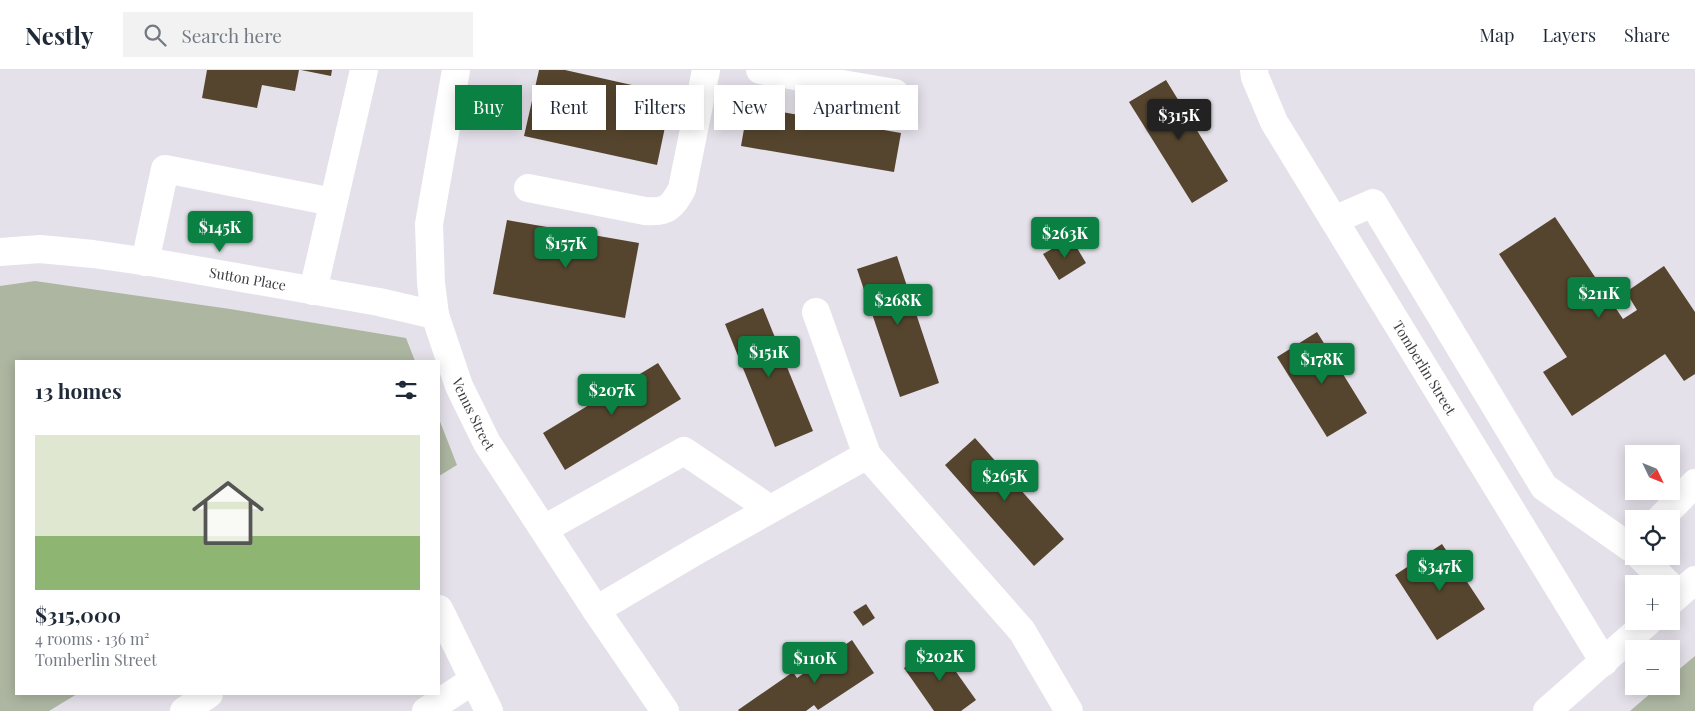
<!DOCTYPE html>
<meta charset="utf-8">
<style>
:root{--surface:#fff;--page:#f2f2f3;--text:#1f2937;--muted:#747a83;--line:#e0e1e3;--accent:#0b8043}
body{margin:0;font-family:"Playfair Display",serif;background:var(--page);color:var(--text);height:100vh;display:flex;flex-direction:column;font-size:19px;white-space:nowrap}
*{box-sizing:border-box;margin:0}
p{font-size:16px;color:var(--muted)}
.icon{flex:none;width:28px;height:28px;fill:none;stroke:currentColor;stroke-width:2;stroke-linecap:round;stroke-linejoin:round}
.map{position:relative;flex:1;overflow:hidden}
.drawer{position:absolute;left:15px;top:290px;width:425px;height:335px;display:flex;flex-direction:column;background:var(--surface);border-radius:0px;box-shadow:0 2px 12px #0003}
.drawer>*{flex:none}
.guide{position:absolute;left:455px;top:15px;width:475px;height:45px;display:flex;gap:10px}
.needle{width:32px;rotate:133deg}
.buttons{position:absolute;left:1625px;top:375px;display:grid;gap:10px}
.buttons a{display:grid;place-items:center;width:55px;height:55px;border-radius:0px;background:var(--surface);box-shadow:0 2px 12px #0003;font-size:25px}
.price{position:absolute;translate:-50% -42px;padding:0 11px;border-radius:5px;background:var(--accent);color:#fff;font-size:16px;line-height:32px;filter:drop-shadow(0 1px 2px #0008)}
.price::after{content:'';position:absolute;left:50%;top:30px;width:15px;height:11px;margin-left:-8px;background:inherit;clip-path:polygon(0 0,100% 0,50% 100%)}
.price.on{background:#222;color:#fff}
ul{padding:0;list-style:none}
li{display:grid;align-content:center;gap:10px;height:265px;padding:0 20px}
li span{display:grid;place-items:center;height:155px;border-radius:0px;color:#555}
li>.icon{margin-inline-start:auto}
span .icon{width:90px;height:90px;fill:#fffc;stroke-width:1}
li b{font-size:21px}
h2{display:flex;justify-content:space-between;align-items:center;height:60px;padding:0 20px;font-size:21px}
.pill{padding:0 18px;border-radius:0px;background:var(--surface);box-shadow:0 2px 12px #0003;font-size:18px;line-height:45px}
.pill.on{background:var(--accent);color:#fff}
header{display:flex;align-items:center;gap:30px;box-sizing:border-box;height:70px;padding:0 25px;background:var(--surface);border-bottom:1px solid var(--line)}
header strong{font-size:24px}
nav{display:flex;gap:28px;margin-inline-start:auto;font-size:18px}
.search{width:350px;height:45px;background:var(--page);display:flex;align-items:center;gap:12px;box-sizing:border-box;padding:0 18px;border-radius:0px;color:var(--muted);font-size:19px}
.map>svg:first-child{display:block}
.green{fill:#adb6a1}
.building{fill:#55452e}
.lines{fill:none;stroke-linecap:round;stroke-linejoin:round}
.minor{stroke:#fff;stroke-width:28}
.labels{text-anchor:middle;stroke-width:5;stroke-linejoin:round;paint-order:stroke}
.street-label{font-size:14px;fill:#3d3b3f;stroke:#f2eef7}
</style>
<header>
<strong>Nestly</strong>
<div class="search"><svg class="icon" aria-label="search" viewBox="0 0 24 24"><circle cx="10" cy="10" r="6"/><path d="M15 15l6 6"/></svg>Search here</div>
<nav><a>Map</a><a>Layers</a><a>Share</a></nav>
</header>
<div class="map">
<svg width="1695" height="641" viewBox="0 0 1695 641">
<rect width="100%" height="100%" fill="#e5e1ea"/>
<path class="green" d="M35,211L230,239L406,268L415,291H16V624H77L49,641H0V216Z
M439,349L457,395L439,406Z
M1695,586V641H1630L1659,616H1671V606Z"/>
<path class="building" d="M207,0H299L295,21L262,15L257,38L202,28Z
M301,0H332L331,6Z
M539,0H565L672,24L657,95L524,66Z
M1166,10L1228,111L1192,133L1129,32Z
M748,36L901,63L894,102L741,76Z
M1555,147L1623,249L1637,240L1626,222L1664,196L1695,242V304L1684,311L1665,284L1572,346L1543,302L1567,287L1499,184Z
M507,150L639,173L625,248L493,224Z
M1071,168L1086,193L1059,210L1043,184Z
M897,186L939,313L900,327L857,199Z
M763,238L813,361L775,377L725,254Z
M1317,262L1367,343L1327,367L1277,287Z
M658,293L681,329L565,400L543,363Z
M975,368L1064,469L1034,496L945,395Z
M1442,474L1485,539L1437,570L1395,505Z
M866,534L875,548L863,556L853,542Z
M852,570L874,603L818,640L814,635L806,641H739L738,640L793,602L797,608Z
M937,575L976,630L961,641H934L904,598Z"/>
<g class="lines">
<g class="minor">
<path id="s1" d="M456,0L429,154L431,213L435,245L459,316L487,373L596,540L665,641"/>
<path d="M760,0L895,23"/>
<path id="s2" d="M1254,0L1255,7L1274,52L1604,592"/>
<path d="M528,118L645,141C667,142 671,139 682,119L706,0"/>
<path d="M1334,150L1373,133L1544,417L1631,478"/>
<path id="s3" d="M0,182L40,179L93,184L156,193L379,232L435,245"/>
<path d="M145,192L165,99L333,132"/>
<path d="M313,221L364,0"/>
<path d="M816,242L867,385L1022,561L1069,641"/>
<path d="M1660,449L1695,413"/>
<path d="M544,459L684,381L770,439"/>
<path d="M1640,486L1668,514"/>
<path d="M1671,531L1695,510"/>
<path d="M439,539L489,641"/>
<path d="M596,540L696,481L867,385"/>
<path d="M184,641L209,624"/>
<path d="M426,641L474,610"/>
<path d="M1547,641L1649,551"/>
</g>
</g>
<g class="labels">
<g class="street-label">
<text dy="5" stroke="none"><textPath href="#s3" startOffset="250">Sutton Place</textPath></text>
<text dy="5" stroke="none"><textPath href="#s2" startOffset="344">Tomberlin Street</textPath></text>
<text dy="5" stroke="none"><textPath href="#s1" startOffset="354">Venus Street</textPath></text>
</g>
</g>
</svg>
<div class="buttons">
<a><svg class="needle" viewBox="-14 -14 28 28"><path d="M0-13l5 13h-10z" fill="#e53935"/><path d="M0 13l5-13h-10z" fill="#747a83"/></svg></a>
<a><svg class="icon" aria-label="locate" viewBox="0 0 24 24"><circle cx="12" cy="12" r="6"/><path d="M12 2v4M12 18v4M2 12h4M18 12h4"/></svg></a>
<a>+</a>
<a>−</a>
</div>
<b class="price on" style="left:1179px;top:71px">$315K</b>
<b class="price" style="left:220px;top:183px">$145K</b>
<b class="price" style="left:1065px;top:189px">$263K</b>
<b class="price" style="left:566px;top:199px">$157K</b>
<b class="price" style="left:1599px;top:249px">$211K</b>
<b class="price" style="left:898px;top:256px">$268K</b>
<b class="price" style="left:769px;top:308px">$151K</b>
<b class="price" style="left:1322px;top:315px">$178K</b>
<b class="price" style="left:612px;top:346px">$207K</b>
<b class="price" style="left:1005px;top:432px">$265K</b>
<b class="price" style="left:1440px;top:522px">$347K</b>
<b class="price" style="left:940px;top:612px">$202K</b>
<b class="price" style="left:815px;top:614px">$110K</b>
<div class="guide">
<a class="pill on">Buy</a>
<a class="pill">Rent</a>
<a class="pill">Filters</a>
<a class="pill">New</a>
<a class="pill">Apartment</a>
</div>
<section class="drawer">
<h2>13 homes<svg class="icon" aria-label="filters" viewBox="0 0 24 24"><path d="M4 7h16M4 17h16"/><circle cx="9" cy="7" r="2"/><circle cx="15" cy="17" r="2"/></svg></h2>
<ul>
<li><span style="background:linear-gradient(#dfe7d0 65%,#8fb573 0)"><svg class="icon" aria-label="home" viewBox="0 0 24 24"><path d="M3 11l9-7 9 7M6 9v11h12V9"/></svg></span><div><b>$315,000</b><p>4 rooms · 136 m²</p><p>Tomberlin Street</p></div></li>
</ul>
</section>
</div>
